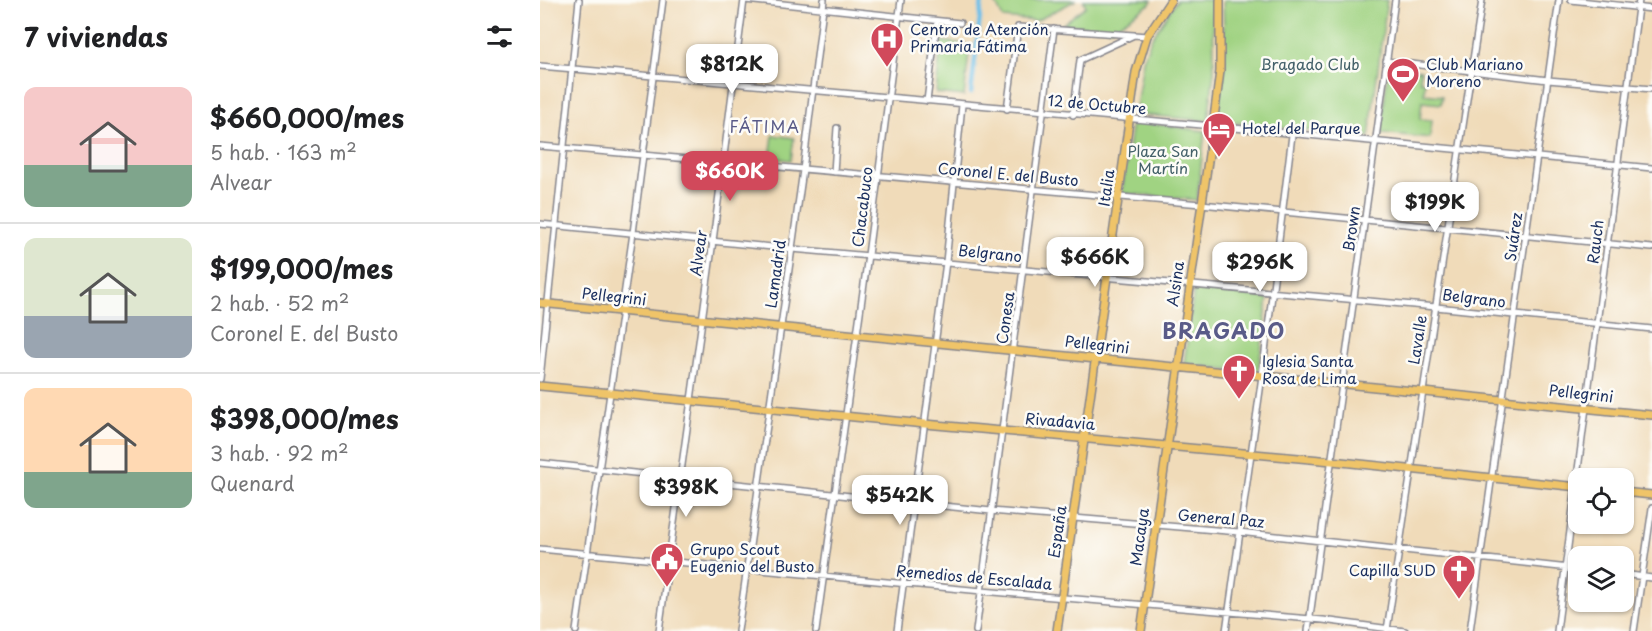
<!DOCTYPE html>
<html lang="es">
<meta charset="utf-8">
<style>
:root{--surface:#fff;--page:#f6f6f6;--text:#202124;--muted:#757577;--line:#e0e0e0;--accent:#d1495b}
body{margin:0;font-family:"Playpen Sans",sans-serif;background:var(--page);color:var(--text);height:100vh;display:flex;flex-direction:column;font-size:22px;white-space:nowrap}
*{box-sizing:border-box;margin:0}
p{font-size:20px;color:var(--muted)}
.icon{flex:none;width:33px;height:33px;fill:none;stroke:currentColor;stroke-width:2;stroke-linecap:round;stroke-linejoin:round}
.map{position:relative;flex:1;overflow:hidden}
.panel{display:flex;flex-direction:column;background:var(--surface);width:540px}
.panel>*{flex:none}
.controls{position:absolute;left:1028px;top:468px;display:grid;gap:12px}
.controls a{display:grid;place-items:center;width:66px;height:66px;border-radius:12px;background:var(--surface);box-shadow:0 2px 4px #0004;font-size:30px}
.price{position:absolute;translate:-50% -51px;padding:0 14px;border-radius:12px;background:#fff;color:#222;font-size:20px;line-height:39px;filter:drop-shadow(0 2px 3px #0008)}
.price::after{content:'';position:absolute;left:50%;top:36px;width:18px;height:14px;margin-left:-9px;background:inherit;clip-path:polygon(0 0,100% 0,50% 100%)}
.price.selected{background:var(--accent);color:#fff}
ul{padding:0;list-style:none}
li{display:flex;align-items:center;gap:18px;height:150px;padding:0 24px}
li+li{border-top:2px solid var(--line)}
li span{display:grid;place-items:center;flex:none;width:168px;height:120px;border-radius:12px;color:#555}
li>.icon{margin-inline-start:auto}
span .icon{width:72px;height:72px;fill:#fffc;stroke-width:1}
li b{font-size:26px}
h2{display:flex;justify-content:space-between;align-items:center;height:72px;padding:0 24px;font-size:26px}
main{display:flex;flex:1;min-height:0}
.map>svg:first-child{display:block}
.green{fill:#a0d382;stroke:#5e8170;stroke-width:1.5}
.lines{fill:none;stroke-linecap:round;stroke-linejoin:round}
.canal{stroke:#6dc0e9;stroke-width:4.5}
.minor-casing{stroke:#86858c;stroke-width:8}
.major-casing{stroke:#86858c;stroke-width:10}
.minor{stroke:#fff;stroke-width:5}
.major{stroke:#efc469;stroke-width:7}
.labels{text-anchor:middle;stroke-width:5;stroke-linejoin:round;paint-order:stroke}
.poi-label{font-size:15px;fill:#1b2f5e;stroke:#fdfcf7;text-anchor:start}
.park-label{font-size:15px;fill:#436069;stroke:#fdfcf7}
.street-label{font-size:15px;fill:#1b2f5e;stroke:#fdfcf7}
.neighbourhood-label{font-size:16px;letter-spacing:1.5px;fill:#5a5b88;stroke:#fdfcf7}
.district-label{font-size:21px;font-weight:bold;letter-spacing:1.5px;fill:#5a5b88;stroke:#fdfcf7}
</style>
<main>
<section class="panel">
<h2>7 viviendas<svg class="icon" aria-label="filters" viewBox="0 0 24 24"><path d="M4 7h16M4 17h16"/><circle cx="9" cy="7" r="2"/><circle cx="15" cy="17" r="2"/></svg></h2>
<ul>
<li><span style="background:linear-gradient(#f6c9c9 65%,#7fa58c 0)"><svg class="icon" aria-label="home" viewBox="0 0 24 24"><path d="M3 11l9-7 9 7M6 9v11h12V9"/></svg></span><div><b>$660,000/mes</b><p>5 hab. · 163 m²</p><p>Alvear</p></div></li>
<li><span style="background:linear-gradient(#dfe7d0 65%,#9aa5b1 0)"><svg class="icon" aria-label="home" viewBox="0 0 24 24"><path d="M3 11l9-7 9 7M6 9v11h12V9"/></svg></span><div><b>$199,000/mes</b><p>2 hab. · 52 m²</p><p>Coronel E. del Busto</p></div></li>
<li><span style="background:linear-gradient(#ffd9b3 70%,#7fa58c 0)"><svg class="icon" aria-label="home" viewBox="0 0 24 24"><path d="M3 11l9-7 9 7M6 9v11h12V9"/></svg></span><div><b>$398,000/mes</b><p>3 hab. · 92 m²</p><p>Quenard</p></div></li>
</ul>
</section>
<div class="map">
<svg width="1112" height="631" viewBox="0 0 1112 631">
<rect width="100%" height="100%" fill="#fdfcf7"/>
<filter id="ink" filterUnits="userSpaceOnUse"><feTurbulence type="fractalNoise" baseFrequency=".0167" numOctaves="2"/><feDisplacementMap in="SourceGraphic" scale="12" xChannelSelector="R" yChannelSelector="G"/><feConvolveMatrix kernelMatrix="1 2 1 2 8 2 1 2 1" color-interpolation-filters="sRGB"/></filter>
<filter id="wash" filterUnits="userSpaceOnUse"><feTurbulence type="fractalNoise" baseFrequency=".008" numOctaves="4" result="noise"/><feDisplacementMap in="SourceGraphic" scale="24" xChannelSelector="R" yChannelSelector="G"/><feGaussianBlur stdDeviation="1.35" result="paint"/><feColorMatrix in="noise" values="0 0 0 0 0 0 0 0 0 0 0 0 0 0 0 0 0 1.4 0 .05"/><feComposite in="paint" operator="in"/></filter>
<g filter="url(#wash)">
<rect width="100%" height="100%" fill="#f0dbb9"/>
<path class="green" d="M454,0H536L496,21L463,18Z
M543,0H612L610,4L572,29L523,24L546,6Z
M637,0H673L674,72L668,121L595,114L603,61L611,39Z
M683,0H847L829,137L679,121L676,116L685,64Z
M401,41L430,45L424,96L396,93Z
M848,66L881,70L880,81L885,82L884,94L902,96L901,104L882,102L880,119L892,120L890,138L841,133Z
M592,121L665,131L657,200L582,193Z
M233,135L254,138L251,160L230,158Z
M654,289L728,298L718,373L644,364Z"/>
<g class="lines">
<path class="canal" d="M431,93L442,0"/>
</g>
</g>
<g filter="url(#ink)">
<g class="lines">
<g class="minor-casing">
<path id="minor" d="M205,0L420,23
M1031,0L1112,9
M846,61L1008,80L1112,89
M0,66L673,126L1112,168
M387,101L397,21
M467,109L478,27L594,35
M533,115L540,60L594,35L607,36
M0,146L661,204L1112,248
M294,172L297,128
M0,224L252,249L896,307L1112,329
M0,379L39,0
M0,463L451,511L699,532L1038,569
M0,549L442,591L783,620L865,631
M1083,574L1112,578
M847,630L942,0
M36,631L93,233L123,0
M119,631L173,241L204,0
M198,631L263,170L284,0
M276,631L328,255L361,0
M357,631L406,262L422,105
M436,631L514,29
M686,631L722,376L752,135
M768,631L855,0
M930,631L1019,0
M1017,631L1099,0
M1094,631L1112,508"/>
</g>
<g class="major-casing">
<path id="major" d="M0,303L1112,415
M0,386L385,424L792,461L1038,487
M1083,492L1112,495
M517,631L596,72L607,36L631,0
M601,631L673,126L680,71V0"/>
</g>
<use href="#minor" class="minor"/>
<use href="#major" class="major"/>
</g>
</g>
<defs>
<g id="hospital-pin" transform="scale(1.725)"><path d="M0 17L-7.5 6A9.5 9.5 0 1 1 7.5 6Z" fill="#d1495b" stroke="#fdfcf7"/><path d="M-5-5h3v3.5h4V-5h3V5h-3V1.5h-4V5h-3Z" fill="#fff"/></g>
<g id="stadium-pin" transform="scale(1.725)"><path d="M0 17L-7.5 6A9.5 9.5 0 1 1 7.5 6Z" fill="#d1495b" stroke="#fdfcf7"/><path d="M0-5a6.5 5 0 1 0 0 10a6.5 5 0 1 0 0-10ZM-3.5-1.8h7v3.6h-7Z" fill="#fff"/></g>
<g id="hotel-pin" transform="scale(1.725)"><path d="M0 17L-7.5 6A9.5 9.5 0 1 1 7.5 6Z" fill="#d1495b" stroke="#fdfcf7"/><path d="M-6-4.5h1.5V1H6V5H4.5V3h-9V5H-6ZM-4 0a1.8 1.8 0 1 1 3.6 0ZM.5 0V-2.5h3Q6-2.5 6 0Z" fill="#fff"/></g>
<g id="church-pin" transform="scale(1.725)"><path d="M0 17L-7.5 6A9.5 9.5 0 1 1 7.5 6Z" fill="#d1495b" stroke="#fdfcf7"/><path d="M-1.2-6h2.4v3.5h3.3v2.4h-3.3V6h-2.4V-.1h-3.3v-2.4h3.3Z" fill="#fff"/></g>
<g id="civic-pin" transform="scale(1.725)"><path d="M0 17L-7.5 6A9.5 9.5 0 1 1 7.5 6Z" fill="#d1495b" stroke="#fdfcf7"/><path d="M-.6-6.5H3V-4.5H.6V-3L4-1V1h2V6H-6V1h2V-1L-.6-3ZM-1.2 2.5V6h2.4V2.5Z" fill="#fff"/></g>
</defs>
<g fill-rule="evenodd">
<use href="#hospital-pin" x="347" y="39"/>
<use href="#stadium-pin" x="863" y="74"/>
<use href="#hotel-pin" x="679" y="129"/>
<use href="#church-pin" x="699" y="371"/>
<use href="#civic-pin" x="127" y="559"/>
<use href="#church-pin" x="919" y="571"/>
</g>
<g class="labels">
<g class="poi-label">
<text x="370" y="35">Centro de Atención<tspan x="370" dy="17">Primaria.Fátima</tspan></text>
<text x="886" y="70">Club Mariano<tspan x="886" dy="17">Moreno</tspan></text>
<text x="702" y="134">Hotel del Parque</text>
<text x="722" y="367">Iglesia Santa<tspan x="722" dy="17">Rosa de Lima</tspan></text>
<text x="150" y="555">Grupo Scout<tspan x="150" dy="17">Eugenio del Busto</tspan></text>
<text x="896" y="576" text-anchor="end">Capilla SUD</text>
</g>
<g class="park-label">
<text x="770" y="70">Bragado Club</text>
<text x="623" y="157">Plaza San<tspan x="623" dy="17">Martín</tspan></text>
</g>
<g class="street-label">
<text transform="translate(557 105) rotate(5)" y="5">12 de Octubre</text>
<text transform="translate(468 175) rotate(5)" y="5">Coronel E. del Busto</text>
<text transform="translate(567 188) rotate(-82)" y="5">Italia</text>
<text transform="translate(323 207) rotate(-83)" y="5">Chacabuco</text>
<text transform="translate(812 229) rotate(-82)" y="5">Brown</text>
<text transform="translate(974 237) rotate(-82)" y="5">Suárez</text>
<text transform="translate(1056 242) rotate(-83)" y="5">Rauch</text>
<text transform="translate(159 253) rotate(-82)" y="5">Alvear</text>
<text transform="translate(450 254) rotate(6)" y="5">Belgrano</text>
<text transform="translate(236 274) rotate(-82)" y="5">Lamadrid</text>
<text transform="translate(636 284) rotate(-82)" y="5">Alsina</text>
<text transform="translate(74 297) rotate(6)" y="5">Pellegrini</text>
<text transform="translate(934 299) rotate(7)" y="5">Belgrano</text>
<text transform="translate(466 318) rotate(-82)" y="5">Conesa</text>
<text transform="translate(878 340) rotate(-81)" y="5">Lavalle</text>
<text transform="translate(557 345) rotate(6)" y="5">Pellegrini</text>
<text transform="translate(1041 394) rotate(6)" y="5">Pellegrini</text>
<text transform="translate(520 422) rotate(5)" y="5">Rivadavia</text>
<text transform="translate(681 519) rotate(5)" y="5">General Paz</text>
<text transform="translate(518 532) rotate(-82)" y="5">España</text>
<text transform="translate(600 537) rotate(-82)" y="5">Macaya</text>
<text transform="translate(434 578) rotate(5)" y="5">Remedios de Escalada</text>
</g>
<g class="neighbourhood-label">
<text x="225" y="133">FÁTIMA</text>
</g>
<g class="district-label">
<text x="684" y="339">BRAGADO</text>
</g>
</g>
</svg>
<div class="controls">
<a><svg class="icon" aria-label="locate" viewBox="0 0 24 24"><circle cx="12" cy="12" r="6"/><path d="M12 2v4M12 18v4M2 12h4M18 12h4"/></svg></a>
<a><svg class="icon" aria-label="layers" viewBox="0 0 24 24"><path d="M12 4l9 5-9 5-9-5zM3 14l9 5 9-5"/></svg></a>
</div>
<b class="price" style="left:192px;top:95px">$812K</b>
<b class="price selected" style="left:190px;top:202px">$660K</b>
<b class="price" style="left:895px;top:233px">$199K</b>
<b class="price" style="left:555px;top:288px">$666K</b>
<b class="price" style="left:720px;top:293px">$296K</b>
<b class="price" style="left:146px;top:518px">$398K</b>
<b class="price" style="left:360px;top:526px">$542K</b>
</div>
</main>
